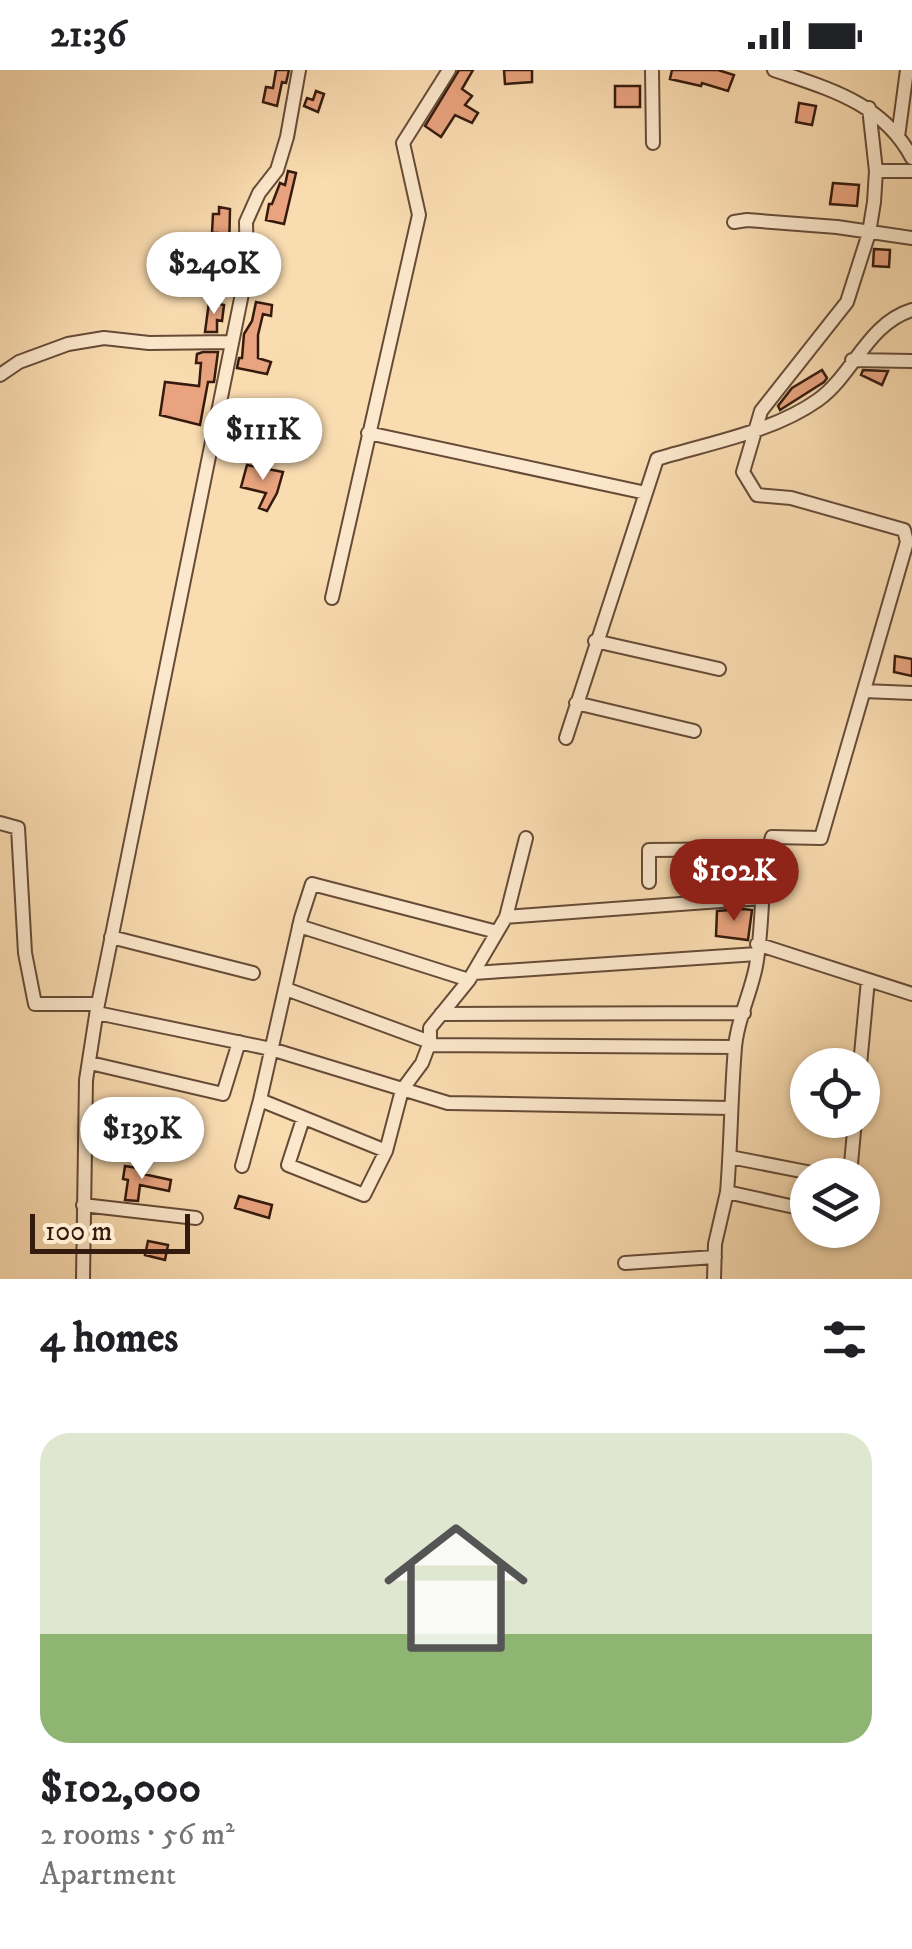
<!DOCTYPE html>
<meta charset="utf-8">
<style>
:root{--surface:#fff;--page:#f6f6f6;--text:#202124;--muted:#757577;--accent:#8f2418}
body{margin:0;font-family:"IM FELL DW Pica",serif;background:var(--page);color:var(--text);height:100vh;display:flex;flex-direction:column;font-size:38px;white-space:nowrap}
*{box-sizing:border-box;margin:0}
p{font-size:32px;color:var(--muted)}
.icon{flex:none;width:55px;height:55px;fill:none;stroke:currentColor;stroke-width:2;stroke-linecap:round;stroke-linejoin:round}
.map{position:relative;height:1209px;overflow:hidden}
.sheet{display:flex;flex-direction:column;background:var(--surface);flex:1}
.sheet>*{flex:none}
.tools{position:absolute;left:790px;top:978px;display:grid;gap:20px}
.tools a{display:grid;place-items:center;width:90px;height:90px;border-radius:50%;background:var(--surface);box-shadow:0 2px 8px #0004;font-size:50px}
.scale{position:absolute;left:30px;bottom:25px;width:160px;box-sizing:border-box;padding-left:10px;border:5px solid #351b0e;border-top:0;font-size:28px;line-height:35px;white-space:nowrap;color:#351b0e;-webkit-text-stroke:8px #fce8cc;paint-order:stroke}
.price{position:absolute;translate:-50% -85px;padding:0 22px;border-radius:35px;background:#fff;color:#222;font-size:32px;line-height:65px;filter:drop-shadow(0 2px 5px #0008)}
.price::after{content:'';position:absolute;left:50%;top:60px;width:30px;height:22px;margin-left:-15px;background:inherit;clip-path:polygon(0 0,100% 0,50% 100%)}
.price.current{background:var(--accent);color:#fff}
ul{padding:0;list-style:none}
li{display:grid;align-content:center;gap:20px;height:530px;padding:0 40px}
li span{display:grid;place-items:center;height:310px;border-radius:30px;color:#555}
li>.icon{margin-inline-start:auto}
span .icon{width:180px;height:180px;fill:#fffc;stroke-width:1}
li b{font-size:42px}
h2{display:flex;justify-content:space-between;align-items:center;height:120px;padding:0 40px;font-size:42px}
.status{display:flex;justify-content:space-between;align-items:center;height:70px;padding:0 50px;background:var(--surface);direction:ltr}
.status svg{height:28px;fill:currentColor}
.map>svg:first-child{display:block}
.building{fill:#e9a37e;stroke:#351b0e;stroke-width:2.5}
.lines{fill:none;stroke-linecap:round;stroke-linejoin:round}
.minor-casing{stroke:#664b37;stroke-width:16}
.minor{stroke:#fce8cc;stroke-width:12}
</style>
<div class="status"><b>21:36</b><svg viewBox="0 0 49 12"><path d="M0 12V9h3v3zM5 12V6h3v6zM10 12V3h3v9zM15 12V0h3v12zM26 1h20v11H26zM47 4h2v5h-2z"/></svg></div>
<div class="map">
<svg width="912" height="1209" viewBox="0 0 912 1209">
<rect width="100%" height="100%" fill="#fadcb1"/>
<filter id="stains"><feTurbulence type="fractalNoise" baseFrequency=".002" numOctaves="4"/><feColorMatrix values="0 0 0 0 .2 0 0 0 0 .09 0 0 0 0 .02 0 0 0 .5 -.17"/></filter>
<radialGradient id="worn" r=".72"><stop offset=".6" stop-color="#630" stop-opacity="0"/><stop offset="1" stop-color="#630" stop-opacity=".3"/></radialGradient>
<path class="building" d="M276,0H289L286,13L282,12L277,36L263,32L266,17L273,18Z
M459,0H473L462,19L472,26L465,35L478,43L472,53L455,45L441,67L425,56Z
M504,0H532V12L505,14Z
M672,0H718L734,5L728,21L702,13L701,16L670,9Z
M615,16H640V37H615Z
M316,21L324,24L318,42L304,36L307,28L313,30Z
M799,33L816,36L812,55L796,52Z
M288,101L296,103L284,154L266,150L269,134H272L280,113L285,115Z
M833,113L859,115L857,136L830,134Z
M219,137L230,139L229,182L216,181L217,163H212L213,144H219Z
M874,179L890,180L889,197L873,196Z
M209,232L224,235L222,251L217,250V262H205Z
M256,232L272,235L271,246L263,244L258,265V288L271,292L267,304L237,298L239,288H242L244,264L252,251Z
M203,282H218L214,312H208L200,355L160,345L165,312L199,316L201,293H196L197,284Z
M822,300L827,308L824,312L780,340L778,336L792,318Z
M863,300L886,301H888L882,315L861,305Z
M247,395L283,402L277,423L267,441L259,438L266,423L241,417Z
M895,586L912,589V606L894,602Z
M743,839L752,840L748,870L716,866L717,841Z
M125,1096L144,1099L143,1104L171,1110L169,1121L140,1115L138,1131L125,1130L128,1110L123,1109Z
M239,1126L272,1135L269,1148L235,1138Z
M148,1171L168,1175L165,1190L145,1185Z"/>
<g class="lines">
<g class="minor-casing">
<path id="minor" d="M652,0L653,73
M774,0C829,19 883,33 912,88
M898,67L907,0
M876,101H912
M734,152L747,150L837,157L912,168
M852,290L912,291
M0,305L19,292L68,274L104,268L149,273L232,272
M368,363L646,423
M332,528L419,145L403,73L449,0
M595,571L719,599
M864,621L912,623
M576,633L694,661
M566,668L657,389C709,373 773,362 818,330C854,304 867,254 912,240
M0,753L18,758L25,883L35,934H98
M649,812V780L768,779
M506,847L761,828
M299,856L469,910
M111,867L253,903
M757,874L912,924
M474,903L757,884
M286,919L430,972
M97,943L271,979L448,1033L730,1038
M441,944L744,943
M429,975L735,977
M90,993L223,1024L239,972
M860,995L868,910
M303,1049L288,1095L364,1125L386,1081L402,1020L422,993L430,972V958L469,910L506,847L526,768
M386,1081L260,1030L301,848L312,814L497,862
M730,1087L822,1105
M242,1096L260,1030
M850,1105L855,1050
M83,1135L196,1148
M808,1140L727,1122C731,1074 731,1025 735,977C737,950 751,923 756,896C764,853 759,810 772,767L821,768L907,472L904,460L791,428L757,425L743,402L761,341L847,232L869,163L874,132L876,101L869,38
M625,1193L715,1187
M83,1209L86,1010L97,939L247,199L246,152L259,123L277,100L287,67L299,0
M714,1209L715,1174L727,1122"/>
</g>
<use href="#minor" class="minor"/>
</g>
<rect width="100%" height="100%" filter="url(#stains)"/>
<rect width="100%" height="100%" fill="url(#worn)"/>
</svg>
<div class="tools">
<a><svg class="icon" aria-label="locate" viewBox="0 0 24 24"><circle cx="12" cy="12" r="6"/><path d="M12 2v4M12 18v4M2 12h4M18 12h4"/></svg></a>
<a><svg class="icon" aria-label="layers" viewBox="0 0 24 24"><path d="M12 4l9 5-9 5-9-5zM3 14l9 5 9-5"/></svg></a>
</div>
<div class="scale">100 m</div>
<b class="price" style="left:214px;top:247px">$240K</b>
<b class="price" style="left:263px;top:413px">$111K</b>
<b class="price current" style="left:734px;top:854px">$102K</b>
<b class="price" style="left:142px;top:1112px">$139K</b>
</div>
<section class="sheet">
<h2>4 homes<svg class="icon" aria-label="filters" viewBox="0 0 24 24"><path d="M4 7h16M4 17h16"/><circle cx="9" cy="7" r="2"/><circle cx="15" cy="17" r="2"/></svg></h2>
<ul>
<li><span style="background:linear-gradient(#dfe7d0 65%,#8fb573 0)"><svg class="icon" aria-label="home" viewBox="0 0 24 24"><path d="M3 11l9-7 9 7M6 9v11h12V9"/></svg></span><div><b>$102,000</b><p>2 rooms · 56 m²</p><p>Apartment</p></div></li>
</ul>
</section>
